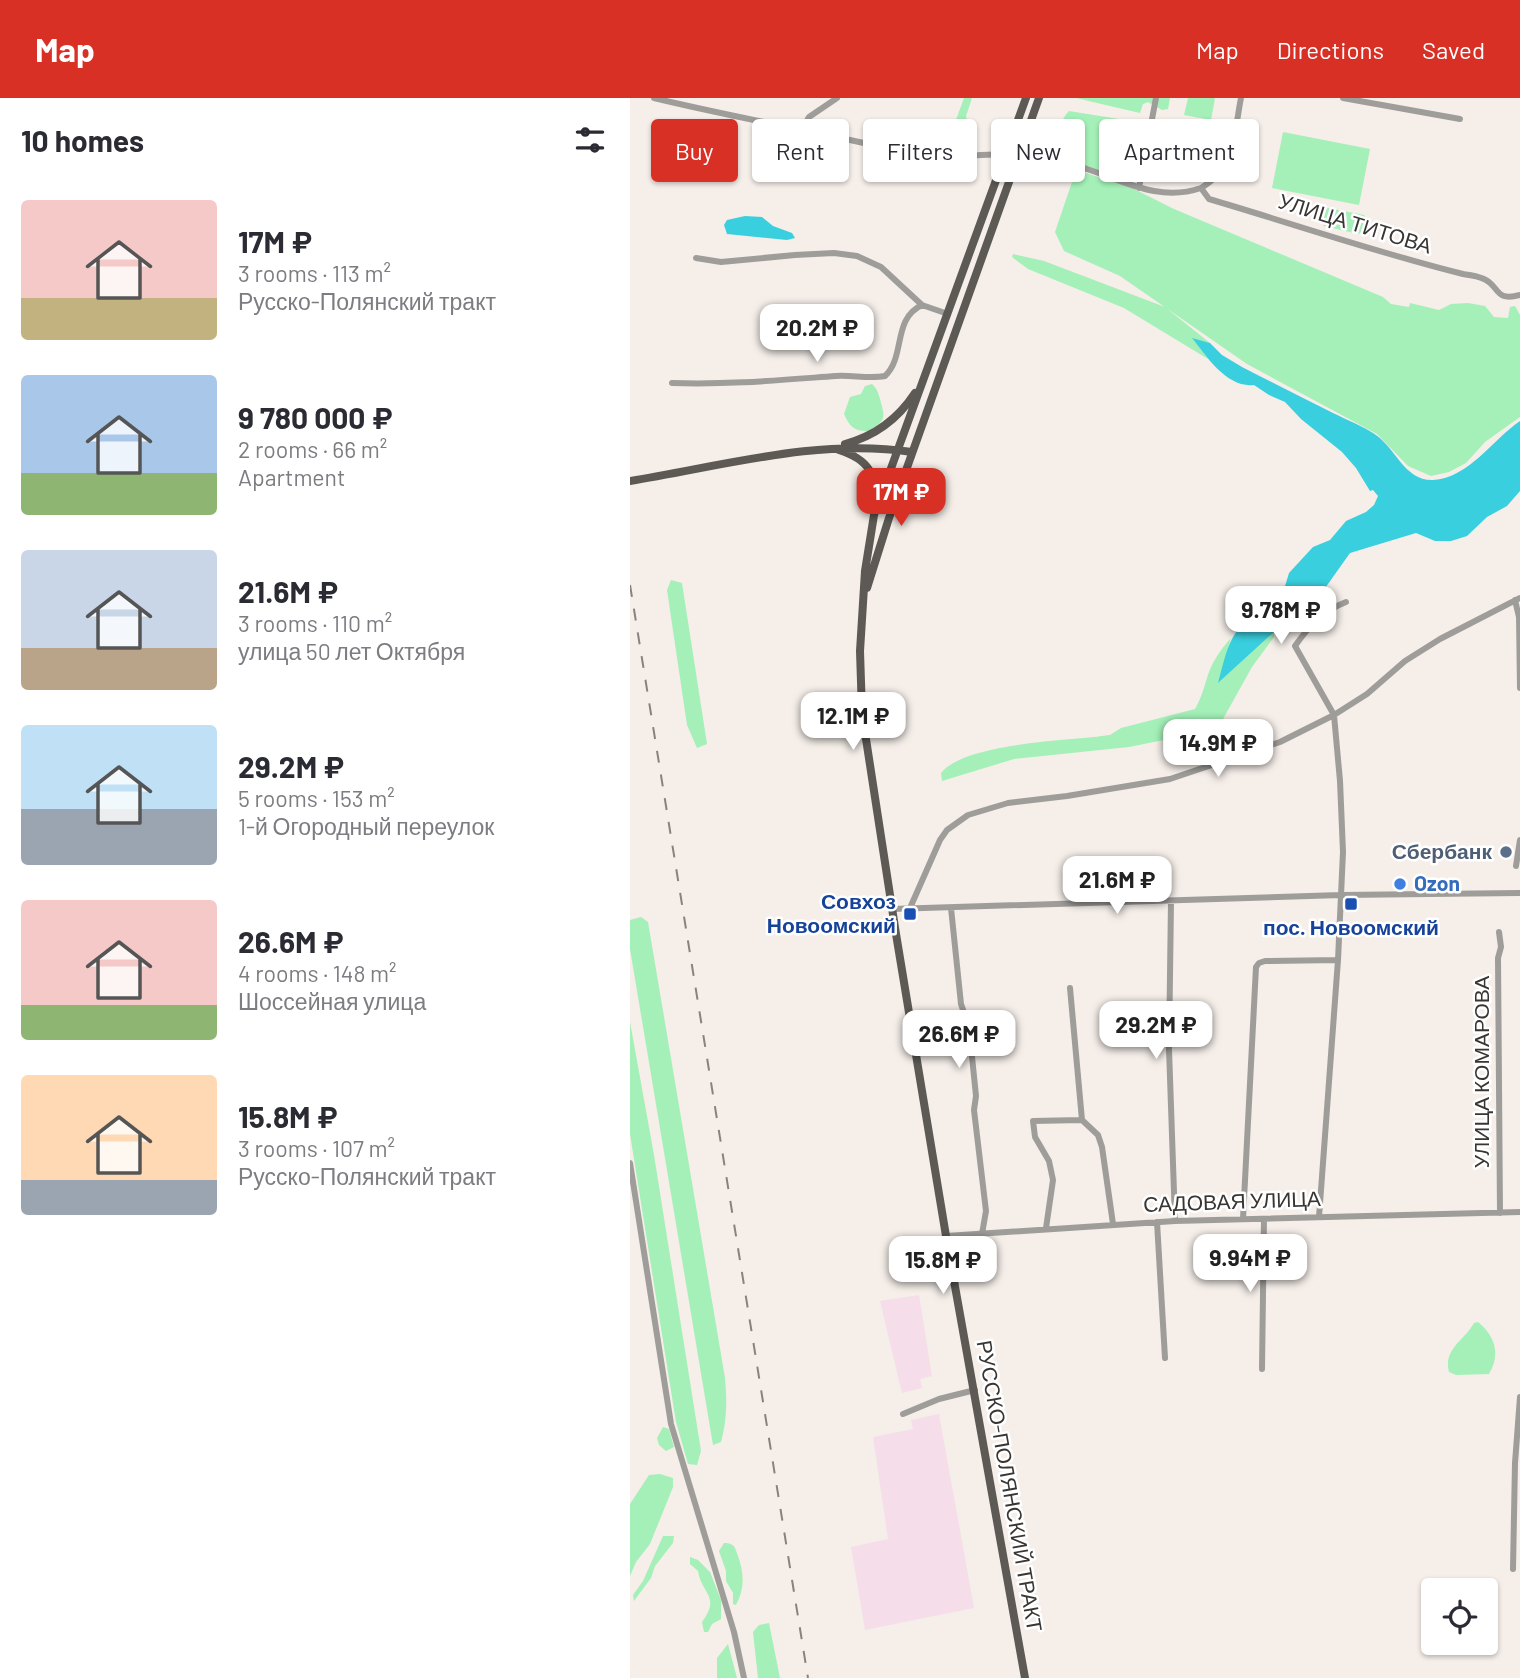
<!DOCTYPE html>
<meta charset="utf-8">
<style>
:root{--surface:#fff;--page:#f7f7f7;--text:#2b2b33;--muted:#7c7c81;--accent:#d93025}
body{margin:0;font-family:Barlow,sans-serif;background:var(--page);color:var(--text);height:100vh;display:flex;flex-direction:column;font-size:26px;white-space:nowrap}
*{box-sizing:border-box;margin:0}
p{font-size:23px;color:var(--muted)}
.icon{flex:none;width:38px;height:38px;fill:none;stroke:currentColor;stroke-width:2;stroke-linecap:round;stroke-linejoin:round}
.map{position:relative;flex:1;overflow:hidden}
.side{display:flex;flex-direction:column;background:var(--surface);width:630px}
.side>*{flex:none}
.banner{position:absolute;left:21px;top:21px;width:665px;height:63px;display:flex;gap:14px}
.buttons{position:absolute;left:791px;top:1480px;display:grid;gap:14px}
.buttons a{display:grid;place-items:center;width:77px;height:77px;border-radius:7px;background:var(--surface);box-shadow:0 2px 5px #0004;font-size:35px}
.price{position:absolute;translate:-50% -60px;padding:0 16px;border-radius:14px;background:#fff;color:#222;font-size:23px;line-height:46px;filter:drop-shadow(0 2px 4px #0008)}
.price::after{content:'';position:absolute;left:50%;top:42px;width:21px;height:16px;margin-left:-10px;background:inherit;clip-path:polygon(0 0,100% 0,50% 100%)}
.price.on{background:var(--accent);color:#fff}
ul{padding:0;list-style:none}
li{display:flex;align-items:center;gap:21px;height:175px;padding:0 21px}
li span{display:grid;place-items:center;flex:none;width:196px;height:140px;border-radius:7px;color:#555}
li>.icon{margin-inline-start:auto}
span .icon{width:84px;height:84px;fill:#fffc;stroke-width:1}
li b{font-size:30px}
h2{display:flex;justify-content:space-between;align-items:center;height:84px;padding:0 21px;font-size:30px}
.pill{padding:0 24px;border-radius:7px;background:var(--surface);box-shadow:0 2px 5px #0004;font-size:24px;line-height:63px}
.pill.on{background:var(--accent);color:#fff}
header{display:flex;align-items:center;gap:42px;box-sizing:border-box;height:98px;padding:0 35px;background:var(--accent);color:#fff}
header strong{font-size:33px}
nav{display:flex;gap:38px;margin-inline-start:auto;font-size:24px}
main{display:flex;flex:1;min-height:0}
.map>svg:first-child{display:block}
.industrial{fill:#f5deea}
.green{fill:#a4f0b8}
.water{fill:#39cfde}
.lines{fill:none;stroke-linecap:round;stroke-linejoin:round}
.minor{stroke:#9f9d9a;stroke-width:6}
.major{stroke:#5d5a55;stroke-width:8}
.rail{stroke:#888380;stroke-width:2;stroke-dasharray:12 12;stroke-linecap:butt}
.service-dot{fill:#5c6f8a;stroke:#fff;stroke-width:2.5}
.shop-dot{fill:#3f7fe0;stroke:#fff;stroke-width:2.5}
.transit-dot{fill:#1a4fb4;stroke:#fff;stroke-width:2.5}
.labels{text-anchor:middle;stroke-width:5;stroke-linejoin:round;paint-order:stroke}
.street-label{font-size:21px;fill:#383533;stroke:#fff}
.service-label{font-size:21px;font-weight:bold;fill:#4e5e75;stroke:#fff;text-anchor:end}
.shop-label{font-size:21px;font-weight:bold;fill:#366cbe;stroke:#fff;text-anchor:start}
.transit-label{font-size:21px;font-weight:bold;fill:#164399;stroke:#fff;text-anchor:end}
</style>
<header>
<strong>Map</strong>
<nav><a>Map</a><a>Directions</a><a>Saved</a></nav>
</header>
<main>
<section class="side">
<h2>10 homes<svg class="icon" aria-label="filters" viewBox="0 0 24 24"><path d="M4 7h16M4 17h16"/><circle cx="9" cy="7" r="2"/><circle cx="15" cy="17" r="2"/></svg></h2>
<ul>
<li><span style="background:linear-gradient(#f6c9c9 70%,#c2b280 0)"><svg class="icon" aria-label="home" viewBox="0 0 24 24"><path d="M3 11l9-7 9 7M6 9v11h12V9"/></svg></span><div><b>17M ₽</b><p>3 rooms · 113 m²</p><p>Русско-Полянский тракт</p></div></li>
<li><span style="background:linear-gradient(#a9c7e8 70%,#8fb573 0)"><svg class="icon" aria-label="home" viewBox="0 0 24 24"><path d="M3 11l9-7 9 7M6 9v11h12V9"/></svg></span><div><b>9 780 000 ₽</b><p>2 rooms · 66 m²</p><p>Apartment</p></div></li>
<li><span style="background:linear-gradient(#c9d6e8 70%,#b9a48a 0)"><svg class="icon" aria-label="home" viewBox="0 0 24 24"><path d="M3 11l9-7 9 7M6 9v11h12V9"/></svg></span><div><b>21.6M ₽</b><p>3 rooms · 110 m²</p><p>улица 50 лет Октября</p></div></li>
<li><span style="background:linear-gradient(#bfe0f5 60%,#9aa5b1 0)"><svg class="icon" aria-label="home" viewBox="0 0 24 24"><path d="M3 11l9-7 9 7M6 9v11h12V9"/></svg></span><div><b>29.2M ₽</b><p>5 rooms · 153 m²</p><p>1-й Огородный переулок</p></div></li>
<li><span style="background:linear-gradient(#f6c9c9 75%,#8fb573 0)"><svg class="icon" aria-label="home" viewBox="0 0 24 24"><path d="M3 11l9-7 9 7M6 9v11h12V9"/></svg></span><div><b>26.6M ₽</b><p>4 rooms · 148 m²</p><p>Шоссейная улица</p></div></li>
<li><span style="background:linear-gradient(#ffd9b3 75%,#9aa5b1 0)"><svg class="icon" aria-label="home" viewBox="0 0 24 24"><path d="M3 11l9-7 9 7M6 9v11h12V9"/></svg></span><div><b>15.8M ₽</b><p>3 rooms · 107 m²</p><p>Русско-Полянский тракт</p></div></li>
</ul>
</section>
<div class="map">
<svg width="890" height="1580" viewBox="0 0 890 1580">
<rect width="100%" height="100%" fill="#f5eee9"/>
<path class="industrial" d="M289,1197L302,1278L290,1281L292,1290L272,1295L250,1203Z
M309,1316L344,1510L235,1532L221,1449L258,1441L243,1339L283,1331L281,1322Z"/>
<path class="green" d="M334,0H342L336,18L340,37L333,55H314Z
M446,0H540L538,11L532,12L518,4L513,6L510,15Z
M558,0H585L581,22L554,17Z
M439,13L507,24L517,31L510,75L506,83L501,85L426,62C421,48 429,23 439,13Z
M653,34L740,51L729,107L642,90Z
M453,74L502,90L544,111L753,199L761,206L779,209L780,205L809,212L821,206L838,205L855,208L864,219L878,220L880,209L885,208L890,217V319L855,344L836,365L819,374L801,378L778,368L747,336L617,266L490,178L434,153L425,134L443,81Z
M698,110L734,117L737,122L735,132L728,136L694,128L691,123L693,113Z
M383,156L414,163L535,209L580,245L563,241L578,261L494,210L398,171L382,159Z
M242,286C247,291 248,294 250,301C255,320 257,322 238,333C224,333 220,329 214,316L220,299L231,296L235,288Z
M41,482L52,485L77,646L67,650L57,627L37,492Z
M644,534V539L622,569L593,621L573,634L499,649L384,661L312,683L311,675C336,644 440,643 480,637L491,630L565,611C573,597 574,588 579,574C584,561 592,550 601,540L589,584Z
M11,819L18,824L95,1280C97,1303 97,1322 91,1344L83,1347L0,851V822Z
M0,924L24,1057L71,1353L67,1367L58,1366L46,1324L0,1036Z
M848,1224C865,1238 871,1256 859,1276L826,1277L819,1274C813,1251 834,1243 844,1225Z
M33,1329L39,1331L44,1349L36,1353L29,1347L27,1340Z
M30,1376L43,1380V1389L20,1446L6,1464L0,1478V1406L19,1377Z
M33,1438H44L43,1445L25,1468L21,1480L4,1503L3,1497L13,1483Z
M94,1445C105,1445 105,1450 108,1458C114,1475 115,1490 106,1507L103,1506V1495L96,1483V1473L89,1453Z
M60,1459L68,1462L80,1474L91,1502V1521L82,1526L78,1534H74L72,1524C91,1498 72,1497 68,1473L60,1466Z
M139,1525L150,1580H128L123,1534L129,1527Z
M98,1546L107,1580H87V1560Z"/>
<path class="water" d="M115,118L132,119L143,128L162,135L165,140L157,142L97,136L94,127L97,122Z
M562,240L580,245L592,257L612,269C643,285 673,300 703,315C717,322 733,328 746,337C766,351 775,383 803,382C839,380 862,342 890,323V393L877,408L857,419L837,438L821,443H805L786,435L720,455L676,517L667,524H662L652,498L659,475L683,449L700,442L716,423L736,414L744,407L748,398L743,392L740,393L726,370L712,354L671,321L655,304L639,297L624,287C597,290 577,259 562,240Z
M628,516L639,518L645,526L644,534L588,585C596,557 599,529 628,516Z"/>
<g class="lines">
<path class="minor" d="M24,0C115,22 207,37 298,60C325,62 349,54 376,57
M713,0L830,21
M172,31L179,19L207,0
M388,56C411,61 435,65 457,71C496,84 530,104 571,90L579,101C664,126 748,155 833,176C840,177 848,178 854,181C870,188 864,204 890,197
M509,90L526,0
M571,90C605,71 604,35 611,0
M66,160L91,164L165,157L204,155L227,158L251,169L292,207L318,216
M42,285C97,287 151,282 206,278C223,277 239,281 255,278C276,258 262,221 292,207
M885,502L889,519L890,590
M886,768L890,742
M541,803L539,951L545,1123
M280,810L310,742L317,732L338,717L378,705L437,698L540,681L650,644L704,617L737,596L775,563L810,541L890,500
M321,810L331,906L339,929L346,998L344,1012L356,1113L352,1136
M262,811L711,797L890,795
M869,834L871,849L868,860L870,1115
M440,890L452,1022L468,1037L472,1049L483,1126
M0,1065L41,1326L104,1534L114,1580
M689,1119L708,862L713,754L710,683L704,617L665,548C679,528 693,513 716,504
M613,1121L626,869L629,865L635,863L708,862
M527,1124L535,1260
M416,1130L423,1082L419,1063L405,1039L403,1023L452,1022
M316,1138L545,1123L890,1114
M632,1271L634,1121
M273,1316L309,1301L345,1292
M883,1471L885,1365L890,1299"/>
<path class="major" d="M215,346C245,338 268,321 285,295
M209,352C240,362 246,376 245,407
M0,383C93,368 188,340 282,354
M237,490L259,420L409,0
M395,1580L316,1138L266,836L232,615L230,553L235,473L244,417L396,0"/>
<path class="rail" d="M0,487L178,1580"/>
</g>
<circle class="service-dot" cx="876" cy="754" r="7"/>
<circle class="shop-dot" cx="770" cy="786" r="7"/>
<g class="transit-dot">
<rect x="714" y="799" width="14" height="14" rx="3.5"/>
<rect x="273" y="809" width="14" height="14" rx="3.5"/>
</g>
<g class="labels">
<g class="street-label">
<text transform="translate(725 126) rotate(17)" y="7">УЛИЦА ТИТОВА</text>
<text transform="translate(852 974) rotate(-90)" y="7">УЛИЦА КОМАРОВА</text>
<text transform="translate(602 1104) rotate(-2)" y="7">САДОВАЯ УЛИЦА</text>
<text transform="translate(379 1388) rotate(80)" y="7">РУССКО-ПОЛЯНСКИЙ ТРАКТ</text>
</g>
<g class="service-label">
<text x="862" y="761">Сбербанк</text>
</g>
<g class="shop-label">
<text x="784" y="793">Ozon</text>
</g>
<g class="transit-label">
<text x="266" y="811">Совхоз<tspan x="266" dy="24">Новоомский</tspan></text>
<text x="721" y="837" text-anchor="middle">пос. Новоомский</text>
</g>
</g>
</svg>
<div class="buttons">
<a><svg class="icon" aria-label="locate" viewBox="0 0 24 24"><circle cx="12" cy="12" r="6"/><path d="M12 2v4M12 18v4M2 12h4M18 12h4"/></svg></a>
</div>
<b class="price" style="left:187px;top:266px">20.2M ₽</b>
<b class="price on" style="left:271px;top:430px">17M ₽</b>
<b class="price" style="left:651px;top:548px">9.78M ₽</b>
<b class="price" style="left:223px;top:654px">12.1M ₽</b>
<b class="price" style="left:588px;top:681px">14.9M ₽</b>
<b class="price" style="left:487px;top:818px">21.6M ₽</b>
<b class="price" style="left:526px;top:963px">29.2M ₽</b>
<b class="price" style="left:329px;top:972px">26.6M ₽</b>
<b class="price" style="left:620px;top:1196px">9.94M ₽</b>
<b class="price" style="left:313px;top:1198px">15.8M ₽</b>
<div class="banner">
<a class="pill on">Buy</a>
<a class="pill">Rent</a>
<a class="pill">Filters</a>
<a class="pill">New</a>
<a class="pill">Apartment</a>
</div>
</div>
</main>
